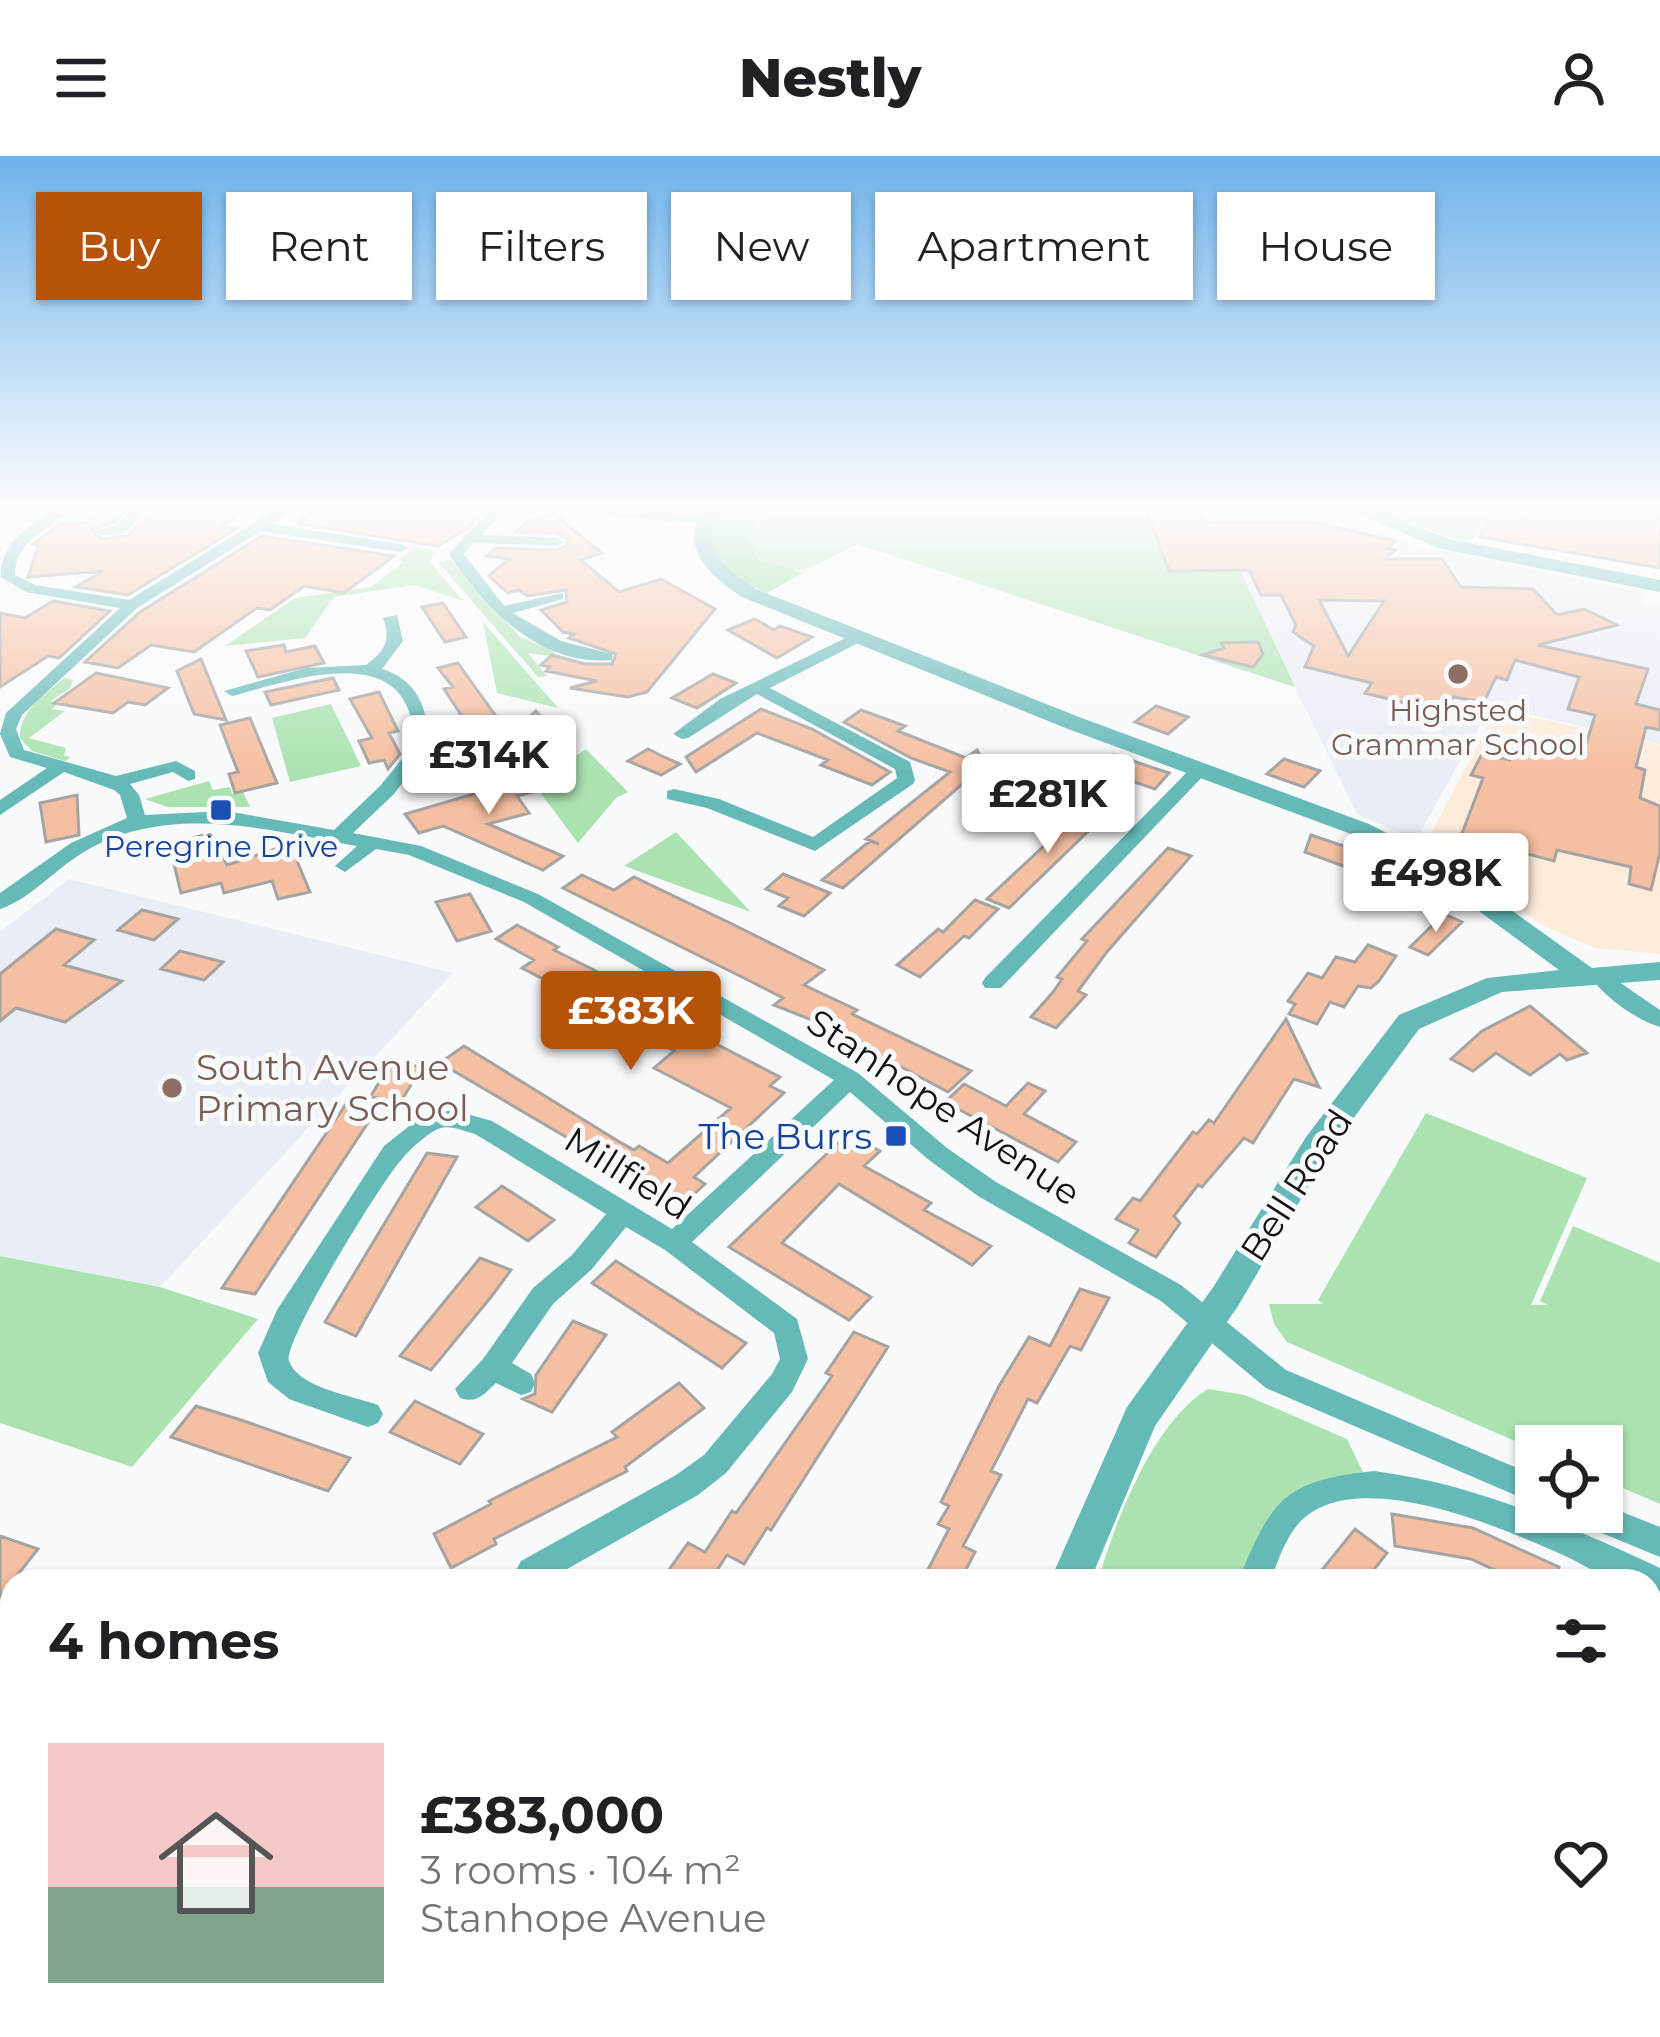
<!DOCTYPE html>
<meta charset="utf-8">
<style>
:root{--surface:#fff;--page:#f6f6f6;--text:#202124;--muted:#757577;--accent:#b45309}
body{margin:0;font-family:Montserrat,sans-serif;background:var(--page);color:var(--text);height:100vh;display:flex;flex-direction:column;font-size:45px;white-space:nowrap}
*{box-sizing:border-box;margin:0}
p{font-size:39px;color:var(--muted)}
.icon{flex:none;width:66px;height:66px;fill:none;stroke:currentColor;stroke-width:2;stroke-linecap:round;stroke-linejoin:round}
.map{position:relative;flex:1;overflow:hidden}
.details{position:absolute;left:0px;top:1413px;width:1662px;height:468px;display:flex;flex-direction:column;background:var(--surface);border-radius:36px 36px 0 0;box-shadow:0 3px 9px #0004}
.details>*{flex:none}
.banner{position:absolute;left:36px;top:36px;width:1590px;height:108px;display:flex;gap:24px}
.controls{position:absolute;left:1515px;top:1269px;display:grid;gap:24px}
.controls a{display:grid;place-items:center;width:108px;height:108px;border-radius:0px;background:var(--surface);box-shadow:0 3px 9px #0004;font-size:60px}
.price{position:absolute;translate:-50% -102px;padding:0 27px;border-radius:12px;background:#fff;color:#222;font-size:39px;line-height:78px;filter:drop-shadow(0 3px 6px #0008)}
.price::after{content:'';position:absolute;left:50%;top:72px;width:36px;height:27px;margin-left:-18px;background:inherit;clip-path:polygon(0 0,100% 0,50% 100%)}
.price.current{background:var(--accent);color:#fff}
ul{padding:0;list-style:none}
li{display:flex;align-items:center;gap:36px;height:300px;padding:0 48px}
li span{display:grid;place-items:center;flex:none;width:336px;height:240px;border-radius:0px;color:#555}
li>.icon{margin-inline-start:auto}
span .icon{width:144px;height:144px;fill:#fffc;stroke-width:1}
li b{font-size:51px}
h2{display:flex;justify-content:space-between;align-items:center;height:144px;padding:0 48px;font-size:51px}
.pill{padding:0 42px;border-radius:0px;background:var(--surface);box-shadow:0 3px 9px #0004;font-size:42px;line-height:108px}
.pill.current{background:var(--accent);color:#fff}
header{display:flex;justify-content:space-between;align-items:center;height:156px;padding:0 48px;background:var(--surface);font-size:54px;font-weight:800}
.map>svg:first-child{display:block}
.built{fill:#e9edf5}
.medical{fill:#fdecda}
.green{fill:#aae3b0}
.forest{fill:#8bdb97}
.building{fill:#f5bfa1;stroke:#a6a4a3;stroke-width:3;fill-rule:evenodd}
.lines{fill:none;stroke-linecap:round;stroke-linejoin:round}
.minor{fill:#65bab8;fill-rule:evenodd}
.tertiary{fill:#65bab8;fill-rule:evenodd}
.education-dot{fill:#8d6e63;stroke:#f8f9fb;stroke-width:4.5}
.transit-dot{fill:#1a4fb4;stroke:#f8f9fb;stroke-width:4.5}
.labels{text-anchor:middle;stroke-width:10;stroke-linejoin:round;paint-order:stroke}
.far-education-label{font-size:30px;fill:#785e54;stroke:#f8f9fb}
.far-transit-label{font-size:30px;fill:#164399;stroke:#f8f9fb}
.education-label{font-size:36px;fill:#785e54;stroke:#f8f9fb;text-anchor:start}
.street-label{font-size:36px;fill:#131313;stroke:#f8f9fb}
.transit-label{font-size:36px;fill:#164399;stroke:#f8f9fb;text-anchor:end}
</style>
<header><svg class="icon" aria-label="menu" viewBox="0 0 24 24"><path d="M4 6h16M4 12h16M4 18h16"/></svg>Nestly<svg class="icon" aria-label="person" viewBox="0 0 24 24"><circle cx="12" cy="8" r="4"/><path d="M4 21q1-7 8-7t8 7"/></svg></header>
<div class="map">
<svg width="1660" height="1881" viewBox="0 0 1660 1881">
<rect width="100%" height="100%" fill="#f8f9fb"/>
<path class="built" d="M764,352H1327L1420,391L1643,437L1642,446L1660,450V588L1491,550L1416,684L1357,658L1295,531L857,388L803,417Z
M69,723L453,817L160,1131L0,1100V776Z"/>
<path class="medical" d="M1496,553L1660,589V798L1595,792L1544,770L1424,691Z"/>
<path class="green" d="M764,352H1146L1168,416H1241L1295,531L857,388C820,407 770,441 749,384Z
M1369,352H1430L1491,359L1471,387L1462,386Z
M415,391L437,395L429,406L464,445L414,429L334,441L305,482L225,490L295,442L371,431L404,406L400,403Z
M451,404L520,481L556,496L551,500L528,497L547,520L538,521L439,407Z
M483,466L558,552L497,537Z
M64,522L73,524L70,532L51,545L58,547L52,553L65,555L29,582L66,592L64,600L71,601L65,605L32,595L20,582C19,554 45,539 64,522Z
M331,548L361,610L290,626L272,562Z
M586,593L628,636L616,642L578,687L534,628Z
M209,625L213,634L230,631L232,638L243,636L250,651H167L145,643Z
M676,676L751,756L624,710Z
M1426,957L1587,1022L1531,1149H1548L1540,1145L1573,1070L1660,1107V1348L1602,1323V1290H1536V1294L1287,1186L1274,1168L1269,1148H1323L1318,1144Z
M0,1100L160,1131L258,1163L132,1311L0,1267Z
M1208,1233L1245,1239L1347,1283L1363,1316L1315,1330L1245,1425H1098C1115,1366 1153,1266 1208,1233Z"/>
<path class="forest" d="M721,352H764L749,383L759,404L803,417L767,437C728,420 689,395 721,352Z"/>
<path class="building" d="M92,352H128L114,366L91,373L102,383L128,380L153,352L239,358L220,371L236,373L128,439L76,431L103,415L28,421L38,390L33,388L60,368L89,366Z
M314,352H486L468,372L438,390L299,368Z
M1146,352H1198L1205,366H1313L1395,385L1388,393L1395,394L1385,403H1442L1461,431L1533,433L1557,459L1584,453L1617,469L1538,489L1648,513L1636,548L1660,554V574L1646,571L1636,611L1645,614L1640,642L1660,650V696L1651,734L1629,728L1631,711L1557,694L1554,705L1461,680L1483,622L1471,619L1482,598L1510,604L1518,587L1582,602L1595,559L1568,553L1579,521L1515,504L1507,524L1496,521L1484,546L1453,541L1445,557L1365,537L1372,527L1305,511L1314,490L1293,476L1296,469L1281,439H1261L1249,414L1169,415ZM1319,444L1384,445L1348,500Z
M1491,352H1660V412L1480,381Z
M554,358L602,397L581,404L619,436L661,423L715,453L647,536L628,541L570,532L597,525L546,515L550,511L541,509L552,499L585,508H612L616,498L569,482L574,478L563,476L541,454L567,446L566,434L528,440L519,434L508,437L489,420L509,403L487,400L496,392L557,394L566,390L568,384L557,377L516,376L529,364Z
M262,380L394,400L344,437L304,430L270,454L257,452L194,496L151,489L118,512L85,506L140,456Z
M53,445L110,455L59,502L48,500L0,531V457L25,462Z
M443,447L466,481L445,486L422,451Z
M755,463L774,474L780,470L812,481L777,502L728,474Z
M1258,486L1263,498L1253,511L1203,499L1224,492L1221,487Z
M284,489L286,496L315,490L324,507L258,521L246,495Z
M201,503L226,564L194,558L177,515Z
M458,507L472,527L498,563L469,571L444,533L453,531L438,512Z
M96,517L168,532L145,549L128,546L113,557L54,547Z
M713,518L736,527L697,552L672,542Z
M333,522L339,534L271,549L265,536Z
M379,536L398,575L389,577L400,598L388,613L384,604L369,607L359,585L372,582L350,543Z
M1156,550L1188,561L1168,578L1135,566Z
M761,553L812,573L890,616L872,629L821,609L828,604L757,577L696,616L686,601Z
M861,554L905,570L898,575L966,602L977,594L985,609L999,614L983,628L969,622L843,732L822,724L870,685L879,688L866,683L950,616L911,602L844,566Z
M536,555L569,596L547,602L522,568Z
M250,562L277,627L235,637L229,618L238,616L220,569Z
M648,593L662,600L680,608L661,619L628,605Z
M1114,599L1136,606L1169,617L1155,633L1099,614Z
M1284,603L1320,615L1304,631L1267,618Z
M519,607L536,635L517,640L529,657L488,668L563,700L543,714L443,670L419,677L405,658L498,631L493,614Z
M77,639L79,679L46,686L40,647Z
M1090,647L1110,654L1009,752L987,743Z
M211,677L227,709L290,688L310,736L278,743L272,725L224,737L221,727L181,737L169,688Z
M1311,679L1364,697L1414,724L1409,734L1305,696Z
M1168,692L1191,700L1106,797L1078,835L1086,839L1056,872L1031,861L1053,836L1062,823L1057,821L1087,785L1082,783Z
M783,718L830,737L804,760L779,750L788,742L766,733Z
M582,719L614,734L634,721L728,766L824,814L804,829L857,854L852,858L971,915L948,936L817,866L774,849L783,842L752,826L563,732Z
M470,738L491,775L457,785L436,746Z
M975,744L998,753L969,782L964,780L920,821L897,809L938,773L943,776Z
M142,754L178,763L154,784L118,774Z
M1444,758L1462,766L1428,799L1410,791Z
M517,769L558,791L554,794L598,816L592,821L639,848L780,921L770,930L784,937L694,1021L705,1028L682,1049L440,907L464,890L618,985L634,994L639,990L668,1007L731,952L654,912L674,895L632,873L616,886L554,852L572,838L522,812L534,804L496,783Z
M56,773L94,784L64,809L122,825L65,866L16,852L0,865V818Z
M1368,789L1396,800L1379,825L1371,832L1358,830L1344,851L1330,846L1317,868L1289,858L1295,848L1288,845L1308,817L1322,822L1336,801L1355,806Z
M180,795L223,806L204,824L161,813Z
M1530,850L1587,897L1567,904L1560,898L1530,919L1496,897L1473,915L1451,903L1482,875Z
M1286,863L1319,931L1294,923L1253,987L1244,982L1202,1031L1198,1029L1174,1060L1180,1067L1156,1101L1129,1087L1138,1074L1116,1063L1133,1042L1140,1045L1193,976L1197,978L1209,964L1214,967Z
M392,906L422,911L401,945L370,941Z
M1028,927L1045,935L1024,958L1076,986L1058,1006L945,946L964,928L1006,950Z
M348,945L379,950L255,1138L222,1132Z
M861,985L880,995L864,1010L931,1047L924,1054L991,1090L972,1109L839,1028L782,1087L871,1141L849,1164L729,1091L838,987L852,994Z
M427,997L457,1001L356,1180L325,1166Z
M502,1030L536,1052L554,1064L528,1085L476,1051Z
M480,1102L511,1114L491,1141L431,1214L400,1200Z
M616,1105L699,1158L746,1187L722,1212L592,1127Z
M1080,1133L1109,1142L1081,1194L1070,1190L1037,1247L1028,1243L991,1315L1001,1319L963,1390L975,1396L960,1425H922L949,1373L938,1368L949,1350L941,1346L999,1230L1029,1181L1050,1190Z
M573,1165L606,1179L552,1256L523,1243L535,1238L536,1219Z
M854,1176L888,1191L771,1374L767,1372L744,1408L727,1399L710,1425H661L688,1387L705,1396L732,1355L736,1357L832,1220L826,1217Z
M679,1227L704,1252L625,1311L627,1315L494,1383L496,1388L451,1412L434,1378L491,1348L489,1345L617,1281L612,1276Z
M415,1245L483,1278L460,1308L390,1276Z
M196,1250L244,1265L350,1302L328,1335L171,1281Z
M1392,1358L1473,1372L1559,1411L1556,1425H1518L1471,1403L1395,1390Z
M1355,1373L1387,1397L1365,1425H1313Z
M0,1380L38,1393L0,1441Z"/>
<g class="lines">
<path class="minor" d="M59,352H76C52,371 15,383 15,419L35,429L129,444L279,352H295L272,368L401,388L408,392L401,396L261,375L137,452L22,559L16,573L24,594L116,620L176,605L195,615V623L188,625L173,616L130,628L139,639L145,659L226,655L334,674L380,630L411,592C411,579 413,565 408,553C384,489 279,528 232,540L224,535L306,512L366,509C384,496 392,484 383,462L397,459L403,485L382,513C417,523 428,553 429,587L472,588L510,579L519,584L472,598L425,597L394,638L353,677L421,690L538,738L858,917L947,992L996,1026L1181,1129L1286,1214L1536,1320V1348L1266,1232L1161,1145L978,1040L929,1004L850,936L692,1086L797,1163L808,1203L792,1236L726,1317L698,1339L546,1425H510L521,1405L676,1319L704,1299L772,1218L780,1203L774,1177L665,1094L626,1071L592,1113L553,1148L512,1207L531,1218L535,1227L531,1236L521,1239L496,1227C484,1238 477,1248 460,1242L455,1233L483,1203L533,1132L572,1099L606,1058L475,978C464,975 449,968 438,973C428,977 409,994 402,1003C383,1023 282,1187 289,1205C298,1232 354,1240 378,1249L383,1258L378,1267L368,1271L289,1243L268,1226L258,1197L277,1154L384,990L423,959L453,954L492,965L672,1073L834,924L524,746L409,699L376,693L345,716L335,710L357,690C267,674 169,646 84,696C56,712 31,743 0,753V737L71,687L127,662L120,639L114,634L64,616L0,659V644L47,612L10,601L0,578L6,557L120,452L26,436L1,421C0,386 32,367 59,352Z
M134,352H149L125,377L102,379L95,375L116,370Z
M492,352H506L482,379L557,382L564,386L557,390L474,387L464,398L504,450L563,437V443L513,457L561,485L612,498V504C539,510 486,453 449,398Z
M556,352H608L702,360L709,364L702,368L563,356Z
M860,475L866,477V483L770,532L910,606L915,624L913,628L815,695L707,652L667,643V635L674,633L719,643L813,681L897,622L895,613L757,538L688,582L682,583L673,578L720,543Z
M1199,609L1208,614L1205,618L1001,832H985L982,827L985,822L1193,610Z
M1600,813L1660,854V871C1632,862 1607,842 1589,820Z
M1374,1315C1476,1328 1567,1369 1660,1412V1443L1650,1439V1425C1641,1425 1631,1426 1622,1425C1603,1422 1581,1407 1563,1399C1502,1372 1355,1307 1299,1367C1285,1383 1278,1405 1270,1425H1238C1272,1344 1282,1325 1374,1315Z
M1602,1348L1660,1371V1401L1575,1366L1570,1356H1602Z
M0,1490L12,1494V1528L0,1524Z"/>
<path class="tertiary" d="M704,352H721C697,390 724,412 756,433L1079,561L1369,668L1444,706L1592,812L1660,806V824L1502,836L1419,873L1328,997L1238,1150L1155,1270L1090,1425H1050L1127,1251L1214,1130L1306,981L1399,859L1487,822L1559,814L1426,716L1351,678L1063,571L742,441C709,419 678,392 704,352Z
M1345,352H1369L1449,383L1660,424V436L1438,392Z
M886,1869H938L933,1881H881Z"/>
</g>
<linearGradient id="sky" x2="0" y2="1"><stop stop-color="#6eb3eb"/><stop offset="0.57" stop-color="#fcfcfd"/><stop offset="1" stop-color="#fcfcfd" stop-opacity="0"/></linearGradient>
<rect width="1660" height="615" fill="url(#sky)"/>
<g class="education-dot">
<circle cx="1458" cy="518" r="12"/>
<circle cx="172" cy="932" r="12"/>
</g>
<g class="transit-dot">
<rect x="209" y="642" width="24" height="24" rx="6"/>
<rect x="884" y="968" width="24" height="24" rx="6"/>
</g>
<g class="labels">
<g class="far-education-label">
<text x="1458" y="565">Highsted<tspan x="1458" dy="34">Grammar School</tspan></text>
</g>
<g class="far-transit-label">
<text x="221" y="701">Peregrine Drive</text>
</g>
<g class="education-label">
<text x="196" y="924">South Avenue<tspan x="196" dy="41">Primary School</tspan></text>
</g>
<g class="street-label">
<text transform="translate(944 951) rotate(34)" y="13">Stanhope Avenue</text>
<text transform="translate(628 1017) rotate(32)" y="13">Millfield</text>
<text transform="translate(1296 1029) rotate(-57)" y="13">Bell Road</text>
</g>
<g class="transit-label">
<text x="872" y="993">The Burrs</text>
</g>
</g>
</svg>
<div class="controls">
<a><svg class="icon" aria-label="locate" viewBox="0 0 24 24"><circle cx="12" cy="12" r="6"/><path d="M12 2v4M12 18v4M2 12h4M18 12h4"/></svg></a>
</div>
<b class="price" style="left:489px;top:661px">£314K</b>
<b class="price" style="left:1048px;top:700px">£281K</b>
<b class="price" style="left:1436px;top:779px">£498K</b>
<b class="price current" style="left:631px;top:917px">£383K</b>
<div class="banner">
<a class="pill current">Buy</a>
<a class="pill">Rent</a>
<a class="pill">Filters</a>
<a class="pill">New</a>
<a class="pill">Apartment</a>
<a class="pill">House</a>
</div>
<section class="details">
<h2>4 homes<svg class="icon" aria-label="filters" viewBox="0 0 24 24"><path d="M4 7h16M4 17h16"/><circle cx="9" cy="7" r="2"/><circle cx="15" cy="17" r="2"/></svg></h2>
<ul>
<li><span style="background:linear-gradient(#f6c9c9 60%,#7fa58c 0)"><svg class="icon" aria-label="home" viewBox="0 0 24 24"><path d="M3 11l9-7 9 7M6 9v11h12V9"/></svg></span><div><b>£383,000</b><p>3 rooms · 104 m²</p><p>Stanhope Avenue</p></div><svg class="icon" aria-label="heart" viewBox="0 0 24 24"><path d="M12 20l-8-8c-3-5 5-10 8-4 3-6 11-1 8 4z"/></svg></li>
</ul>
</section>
</div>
